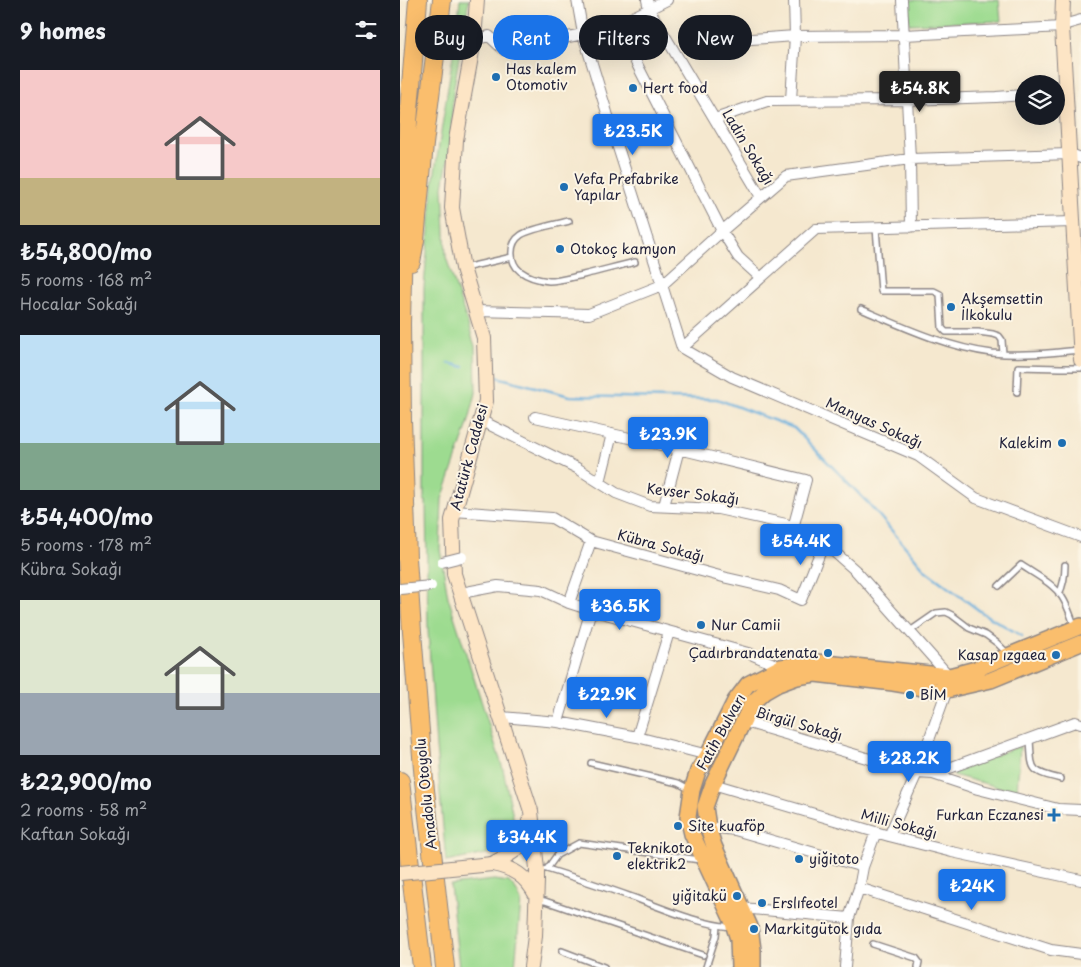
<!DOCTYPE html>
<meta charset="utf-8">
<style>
:root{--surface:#171b24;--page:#20242c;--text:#f1f3f6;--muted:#9ea1a6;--accent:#1a73e8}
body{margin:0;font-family:"Playpen Sans",sans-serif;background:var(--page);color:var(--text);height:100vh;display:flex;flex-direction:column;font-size:19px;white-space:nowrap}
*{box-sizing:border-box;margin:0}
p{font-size:16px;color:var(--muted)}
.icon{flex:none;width:28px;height:28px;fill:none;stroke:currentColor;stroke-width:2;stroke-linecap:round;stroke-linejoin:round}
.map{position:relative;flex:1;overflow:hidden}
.sheet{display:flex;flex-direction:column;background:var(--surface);width:400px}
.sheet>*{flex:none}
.top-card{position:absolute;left:15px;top:15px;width:475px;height:45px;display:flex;gap:10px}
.fabs{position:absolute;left:615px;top:75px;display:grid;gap:10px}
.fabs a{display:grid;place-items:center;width:50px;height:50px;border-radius:50%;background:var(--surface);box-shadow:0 5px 20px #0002;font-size:25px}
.price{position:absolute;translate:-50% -42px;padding:0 11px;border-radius:5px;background:var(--accent);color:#fff;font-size:16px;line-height:32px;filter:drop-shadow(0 1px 2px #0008)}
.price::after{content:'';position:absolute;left:50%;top:30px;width:15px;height:11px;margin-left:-8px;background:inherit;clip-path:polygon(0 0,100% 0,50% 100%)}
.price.selected{background:#222;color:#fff}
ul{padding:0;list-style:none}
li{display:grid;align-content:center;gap:10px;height:265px;padding:0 20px}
li span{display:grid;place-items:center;height:155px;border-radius:0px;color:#555}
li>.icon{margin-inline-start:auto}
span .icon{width:90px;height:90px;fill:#fffc;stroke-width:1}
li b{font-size:21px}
h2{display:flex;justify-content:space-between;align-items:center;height:60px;padding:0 20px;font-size:21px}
.pill{padding:0 18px;border-radius:22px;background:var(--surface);box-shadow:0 5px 20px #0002;font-size:18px;line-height:45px}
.pill.selected{background:var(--accent);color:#fff}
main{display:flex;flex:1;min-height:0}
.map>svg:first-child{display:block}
.green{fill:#9ddb90;stroke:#607e66}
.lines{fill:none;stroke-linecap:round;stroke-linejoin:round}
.stream{stroke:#66addc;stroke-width:2.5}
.lane-casing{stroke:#8c8585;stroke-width:8}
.street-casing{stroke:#8c8585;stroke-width:12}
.secondary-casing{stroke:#8c8585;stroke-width:16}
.primary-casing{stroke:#8c8585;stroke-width:18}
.highway-casing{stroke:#8c8585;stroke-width:20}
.lane{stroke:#fff;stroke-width:5}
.street{stroke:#fff;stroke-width:10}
.secondary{stroke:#fde5c5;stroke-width:14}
.primary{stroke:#fabe6d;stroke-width:15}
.highway{stroke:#fabe6d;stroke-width:18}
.street-bridge-casing{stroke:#8c8585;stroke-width:12;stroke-linecap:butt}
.secondary-bridge-casing{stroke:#8c8585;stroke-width:16;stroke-linecap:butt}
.street-bridge{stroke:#fff;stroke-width:10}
.secondary-bridge{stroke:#fde5c5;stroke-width:14}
.poi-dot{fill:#1f6fb2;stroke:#fcf5e5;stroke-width:2}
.labels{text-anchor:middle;stroke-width:4;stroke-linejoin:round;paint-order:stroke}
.poi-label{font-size:14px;fill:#22223b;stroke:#fcf5e5;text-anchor:start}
.street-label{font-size:14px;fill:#22223b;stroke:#fcf5e5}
</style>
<main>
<section class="sheet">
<h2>9 homes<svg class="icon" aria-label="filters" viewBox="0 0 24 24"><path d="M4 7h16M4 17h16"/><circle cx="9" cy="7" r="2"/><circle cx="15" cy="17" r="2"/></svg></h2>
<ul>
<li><span style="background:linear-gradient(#f6c9c9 70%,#c2b280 0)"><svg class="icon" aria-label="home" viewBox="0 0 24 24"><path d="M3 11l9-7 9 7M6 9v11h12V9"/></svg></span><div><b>₺54,800/mo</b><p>5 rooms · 168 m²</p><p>Hocalar Sokağı</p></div></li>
<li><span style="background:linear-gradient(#bfe0f5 70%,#7fa58c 0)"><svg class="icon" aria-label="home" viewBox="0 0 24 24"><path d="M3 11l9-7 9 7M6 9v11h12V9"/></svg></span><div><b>₺54,400/mo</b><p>5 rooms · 178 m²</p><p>Kübra Sokağı</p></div></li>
<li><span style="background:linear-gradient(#dfe7d0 60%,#9aa5b1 0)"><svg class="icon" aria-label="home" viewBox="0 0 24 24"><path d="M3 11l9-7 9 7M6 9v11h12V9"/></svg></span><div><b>₺22,900/mo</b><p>2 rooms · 58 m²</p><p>Kaftan Sokağı</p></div></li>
</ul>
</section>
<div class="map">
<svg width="681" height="967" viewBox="0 0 681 967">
<rect width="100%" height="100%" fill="#fcf5e5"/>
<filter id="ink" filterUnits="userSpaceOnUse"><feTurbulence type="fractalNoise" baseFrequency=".02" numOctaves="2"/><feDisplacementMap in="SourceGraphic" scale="10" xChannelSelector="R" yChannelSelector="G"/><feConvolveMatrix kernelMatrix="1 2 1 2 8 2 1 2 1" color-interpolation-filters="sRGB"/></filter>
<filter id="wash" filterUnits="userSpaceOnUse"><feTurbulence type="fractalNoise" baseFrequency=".0096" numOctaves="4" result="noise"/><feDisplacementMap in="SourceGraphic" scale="20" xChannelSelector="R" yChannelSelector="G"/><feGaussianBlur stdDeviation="1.12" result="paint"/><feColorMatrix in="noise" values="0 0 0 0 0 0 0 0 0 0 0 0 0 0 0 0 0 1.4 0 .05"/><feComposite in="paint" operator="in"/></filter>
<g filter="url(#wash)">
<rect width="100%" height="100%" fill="#f5e8cf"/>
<path class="green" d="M60,0H69L53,93L51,143L43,187L46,257L75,346L76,393L68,424L42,499L40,549L48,597L103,769L116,831L114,840L95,852L46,862L36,747L28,631L26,501L24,500V287L33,184L57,29Z
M508,0H599L601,21L509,24Z
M620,746L617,792L553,775L557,769Z
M94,880L109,882L116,890L121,901L115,967H59L50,885Z"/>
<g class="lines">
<path class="stream" d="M48,363L64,367
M93,376L170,396L317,399L394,428L470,505L526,571L584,614L622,636"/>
</g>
</g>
<g filter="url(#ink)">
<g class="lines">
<g class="lane-casing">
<path id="lane" d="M169,221C157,224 130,229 121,235C109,243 109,262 120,271C128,277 139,280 149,281C160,281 172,277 183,275C200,271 218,266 235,262
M476,228L481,291H534L540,294L542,328L546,332H578L593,334L599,336L602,340L603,354
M64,268L112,257
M461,309C503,327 546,347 592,353C621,356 651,353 680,350
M617,392L618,367L661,368H681
M599,586L621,565C634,574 653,583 662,597C668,606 671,617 675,627
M659,594C664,584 665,576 665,565
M510,631L536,613L546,612L552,615L569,628L586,635L597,643L607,653
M630,739C632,771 629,771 661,779
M191,763L278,783L291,790
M146,869H147L157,855L179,843L300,860
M147,869C176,878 204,887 232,897C265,909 298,924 332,927
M138,900L145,901L303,955
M473,944L516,958L519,962L518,967
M162,951L204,967
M306,967L316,936L317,926"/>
</g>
<g class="street-casing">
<path id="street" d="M177,0L183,34L208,116L262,285L322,231L386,176L510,159L670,154L681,158
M247,0L249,9L361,197
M502,0L510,159L511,227
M217,25L322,231L338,257L361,278
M663,25L681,20
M74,40L89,36L104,50L183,34L217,25L267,0
M337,40L395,36L504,35L662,27
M391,100L395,36L394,0
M315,119L367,101L507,100L596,97L624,95
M76,311L189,314L262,285L282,348L416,229L673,222
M282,348L332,377L518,456L576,498L681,537
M135,417L279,449L406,480L393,528
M80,420L177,468L216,493L250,506L318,509L386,524L424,543L456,571L549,676L547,690L517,773L489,836
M200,482L212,434
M264,506L279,449
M54,511L152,518L191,541L327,578L379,590L401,600L424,543
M61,593L98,586L141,590L169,603L191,610L348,653L381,667
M169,603L191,541
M101,717L158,722L237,737L308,755
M342,721L517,773L533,774L578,789L658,809L681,810
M158,722L191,610
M237,737L269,632
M533,774L675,722L681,724
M313,784L489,836L552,852L681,880
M308,827L335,830L463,867L459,888L449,918L445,967
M463,867L476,832
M459,888L651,950L681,954
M337,910L342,908L449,918"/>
</g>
<g class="secondary-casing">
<path id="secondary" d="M77,0L74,40L56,140L52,208L63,268L84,338L86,401L52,520L54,574L131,811L137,869V881L135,936L131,967
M663,0L662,27L681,360
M92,864C102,858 115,853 122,844C127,838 128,829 129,821
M92,864C113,868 126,876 136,895"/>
</g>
<g class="primary-casing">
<path id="primary" d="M339,967L338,939L332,920L292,834L288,817L292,790L298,771L308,755L335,701L348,684L381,667L416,662L549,676L576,669L681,626
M353,967V950L350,927L314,846L308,827L305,807L313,784L352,703L364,692L378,684L397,677L415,674L493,683L535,690H547L591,680L681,643"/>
</g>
<g class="highway-casing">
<path id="highway" d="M18,0L8,122L3,233L1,324L2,420L7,558L12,632L24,781L45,967
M11,262L15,240L24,144L42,0
M0,781L22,967"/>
</g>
<use href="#lane" class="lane"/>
<use href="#street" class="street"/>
<use href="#secondary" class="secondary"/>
<use href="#primary" class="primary"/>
<use href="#highway" class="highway"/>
<g class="street-bridge-casing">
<path id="street-bridge" d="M42,562L62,557
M0,589L31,586"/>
</g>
<g class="secondary-bridge-casing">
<path id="secondary-bridge" d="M0,873L92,864"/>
</g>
<use href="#street-bridge" class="street-bridge"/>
<use href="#secondary-bridge" class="secondary-bridge"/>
</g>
</g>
<g class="poi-dot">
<circle cx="96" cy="77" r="5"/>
<circle cx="233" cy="88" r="5"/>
<circle cx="164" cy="187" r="5"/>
<circle cx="160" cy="249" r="5"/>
<circle cx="551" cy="307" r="5"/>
<circle cx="662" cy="443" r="5"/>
<circle cx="301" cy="625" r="5"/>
<circle cx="428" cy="653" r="5"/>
<circle cx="656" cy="655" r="5"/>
<circle cx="510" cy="695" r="5"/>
<path d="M651.5 807.5h5v5h5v5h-5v5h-5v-5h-5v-5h5z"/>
<circle cx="278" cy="826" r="5"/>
<circle cx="217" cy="856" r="5"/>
<circle cx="399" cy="859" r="5"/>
<circle cx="337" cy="896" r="5"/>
<circle cx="362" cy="903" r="5"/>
<circle cx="354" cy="929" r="5"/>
</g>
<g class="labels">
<g class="poi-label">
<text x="106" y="74">Has kalem<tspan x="106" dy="16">Otomotiv</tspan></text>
<text x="243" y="93">Hert food</text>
<text x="174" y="184">Vefa Prefabrike<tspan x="174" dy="16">Yapılar</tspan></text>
<text x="170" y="254">Otokoç kamyon</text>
<text x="561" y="304">Akşemsettin<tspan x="561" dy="16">İlkokulu</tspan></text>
<text x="652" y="448" text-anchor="end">Kalekim</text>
<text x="311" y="630">Nur Camii</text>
<text x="418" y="658" text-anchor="end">Çadırbrandatenata</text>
<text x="646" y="660" text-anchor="end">Kasap ızgaea</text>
<text x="520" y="700">BİM</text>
<text x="644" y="820" text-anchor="end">Furkan Eczanesi</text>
<text x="288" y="831">Site kuaföp</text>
<text x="227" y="853">Teknikoto<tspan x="227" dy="16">elektrik2</tspan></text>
<text x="409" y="864">yiğitoto</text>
<text x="327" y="901" text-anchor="end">yiğitakü</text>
<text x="372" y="908">Erslıfeotel</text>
<text x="364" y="934">Markitgütok gıda</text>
</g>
<g class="street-label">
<text transform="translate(348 147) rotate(59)" y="5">Ladin Sokağı</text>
<text transform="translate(474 423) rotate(24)" y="5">Manyas Sokağı</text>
<text transform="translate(69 457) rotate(-75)" y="5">Atatürk Caddesi</text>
<text transform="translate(293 494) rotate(7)" y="5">Kevser Sokağı</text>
<text transform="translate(261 546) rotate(15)" y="5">Kübra Sokağı</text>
<text transform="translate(399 724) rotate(16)" y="5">Birgül Sokağı</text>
<text transform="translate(321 732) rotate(-61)" y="5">Fatih Bulvarı</text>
<text transform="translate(26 794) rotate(-96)" y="5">Anadolu Otoyolu</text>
<text transform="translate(499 824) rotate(15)" y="5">Milli Sokağı</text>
</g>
</g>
</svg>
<div class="fabs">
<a><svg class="icon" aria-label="layers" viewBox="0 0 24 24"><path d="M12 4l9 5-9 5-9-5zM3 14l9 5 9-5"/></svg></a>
</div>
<b class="price selected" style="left:520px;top:113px">₺54.8K</b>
<b class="price" style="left:233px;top:156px">₺23.5K</b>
<b class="price" style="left:268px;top:459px">₺23.9K</b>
<b class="price" style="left:401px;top:566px">₺54.4K</b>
<b class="price" style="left:220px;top:631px">₺36.5K</b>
<b class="price" style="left:207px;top:719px">₺22.9K</b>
<b class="price" style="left:509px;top:783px">₺28.2K</b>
<b class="price" style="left:127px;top:862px">₺34.4K</b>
<b class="price" style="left:572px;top:911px">₺24K</b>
<div class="top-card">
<a class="pill">Buy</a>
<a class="pill selected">Rent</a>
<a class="pill">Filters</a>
<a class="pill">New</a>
</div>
</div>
</main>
